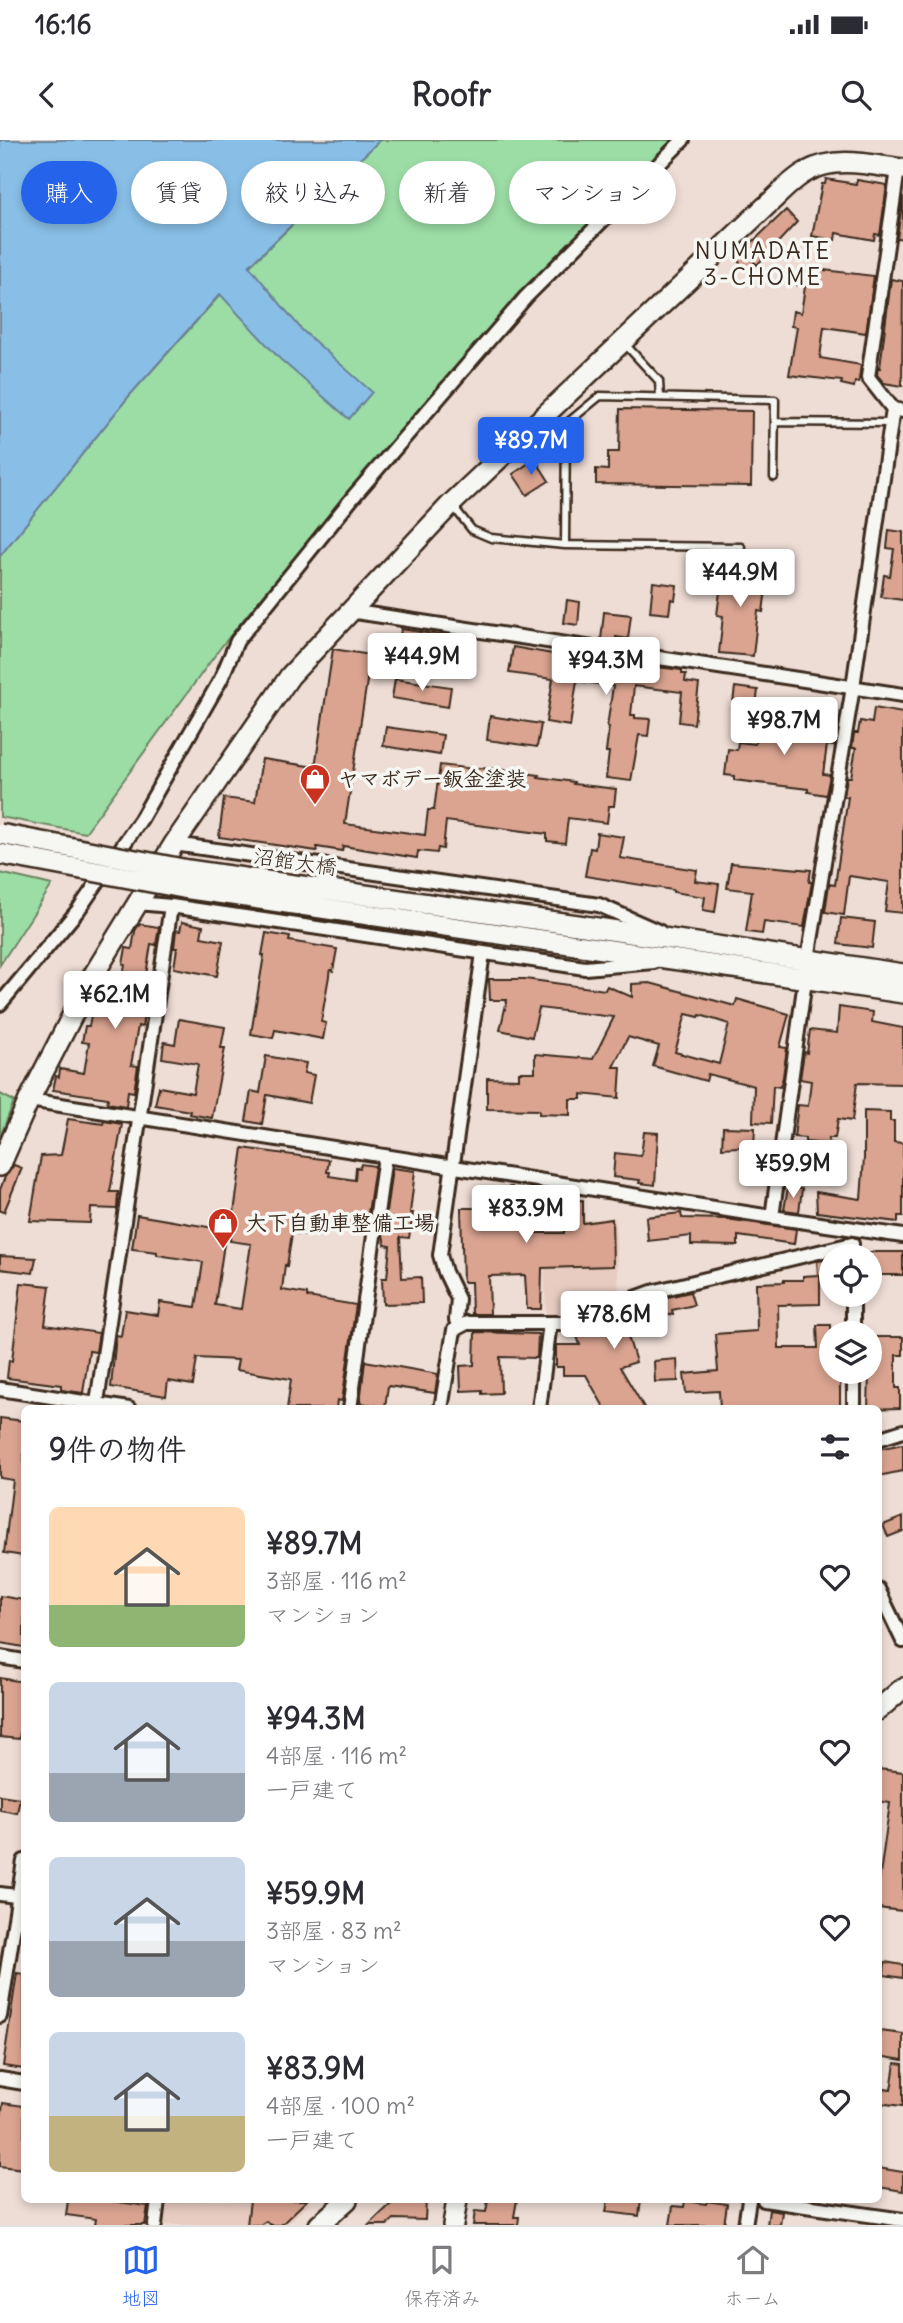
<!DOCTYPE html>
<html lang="ja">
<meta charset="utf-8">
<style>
:root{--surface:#fff;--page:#f2f2f3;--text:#2b2b33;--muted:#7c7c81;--line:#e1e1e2;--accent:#2563eb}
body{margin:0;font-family:Delius,"Klee One",sans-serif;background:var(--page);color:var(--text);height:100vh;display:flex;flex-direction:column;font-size:26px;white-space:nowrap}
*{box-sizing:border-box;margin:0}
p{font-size:23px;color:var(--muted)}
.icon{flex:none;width:38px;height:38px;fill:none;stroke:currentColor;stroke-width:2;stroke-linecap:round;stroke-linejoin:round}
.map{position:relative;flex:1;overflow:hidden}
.side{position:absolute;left:21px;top:1265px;width:861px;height:798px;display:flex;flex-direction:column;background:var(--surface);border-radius:10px;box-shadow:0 4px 10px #0003}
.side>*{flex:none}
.top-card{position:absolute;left:21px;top:21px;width:861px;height:63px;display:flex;gap:14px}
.fabs{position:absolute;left:819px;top:1104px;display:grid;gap:14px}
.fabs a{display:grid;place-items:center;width:63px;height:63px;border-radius:50%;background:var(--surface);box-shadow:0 4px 10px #0003;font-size:35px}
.price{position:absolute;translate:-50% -60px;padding:0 16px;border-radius:7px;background:#fff;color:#222;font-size:23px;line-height:46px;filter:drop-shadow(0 2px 4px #0008)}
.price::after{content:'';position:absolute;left:50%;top:42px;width:21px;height:16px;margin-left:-10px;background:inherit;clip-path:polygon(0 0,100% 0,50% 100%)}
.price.active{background:var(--accent);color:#fff}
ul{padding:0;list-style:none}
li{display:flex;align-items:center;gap:21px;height:175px;padding:0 28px}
li span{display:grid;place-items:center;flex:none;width:196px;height:140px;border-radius:10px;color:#555}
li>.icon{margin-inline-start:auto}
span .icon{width:84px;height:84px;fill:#fffc;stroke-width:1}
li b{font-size:30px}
h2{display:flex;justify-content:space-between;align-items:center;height:84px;padding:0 28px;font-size:30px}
.pill{padding:0 24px;border-radius:32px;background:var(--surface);box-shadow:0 4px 10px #0003;font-size:24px;line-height:63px}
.pill.active{background:var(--accent);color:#fff}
.status{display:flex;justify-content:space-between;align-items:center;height:49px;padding:0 35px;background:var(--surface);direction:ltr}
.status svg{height:19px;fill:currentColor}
header{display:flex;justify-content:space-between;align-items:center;height:91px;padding:0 28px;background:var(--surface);font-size:32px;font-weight:700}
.dock{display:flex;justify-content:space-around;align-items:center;height:98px;border-top:2px solid var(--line);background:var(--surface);font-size:19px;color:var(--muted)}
.dock a{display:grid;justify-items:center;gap:4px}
.dock .active{color:var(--accent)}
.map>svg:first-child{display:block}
.built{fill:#e8ccc1}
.green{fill:#9cdda6;stroke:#6c8462;stroke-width:2}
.water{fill:#89bfe7;stroke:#6a8397;stroke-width:2}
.building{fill:#daa491;stroke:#3b2a1e;stroke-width:2;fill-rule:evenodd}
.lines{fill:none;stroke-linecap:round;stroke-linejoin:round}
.lane-casing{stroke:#3b2a1e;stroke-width:11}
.street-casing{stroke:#3b2a1e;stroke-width:18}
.secondary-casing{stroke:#3b2a1e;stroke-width:24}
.lane{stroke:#f6f6f2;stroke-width:6}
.street{stroke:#f6f6f2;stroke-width:12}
.secondary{stroke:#f6f6f2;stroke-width:19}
.secondary-bridge-casing{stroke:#3b2a1e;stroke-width:24;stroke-linecap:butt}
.secondary-bridge{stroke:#f6f6f2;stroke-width:19}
.labels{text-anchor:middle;stroke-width:7;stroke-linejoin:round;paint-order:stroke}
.poi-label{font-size:21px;font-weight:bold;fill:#3b2a1e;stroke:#f6f6f2;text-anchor:start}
.street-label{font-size:21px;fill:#3b2a1e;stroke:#f6f6f2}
.neighbourhood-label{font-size:23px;letter-spacing:2px;fill:#3b2a1e;stroke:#f6f6f2}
</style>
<div class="status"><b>16:16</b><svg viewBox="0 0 49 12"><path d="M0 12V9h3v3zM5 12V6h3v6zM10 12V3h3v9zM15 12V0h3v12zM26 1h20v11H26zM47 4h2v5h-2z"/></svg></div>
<header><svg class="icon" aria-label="back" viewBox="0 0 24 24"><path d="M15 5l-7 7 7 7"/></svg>Roofr<svg class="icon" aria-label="search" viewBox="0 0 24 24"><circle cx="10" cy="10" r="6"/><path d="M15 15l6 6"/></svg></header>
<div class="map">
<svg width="903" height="2085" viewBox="0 0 903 2085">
<rect width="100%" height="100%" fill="#eeddd5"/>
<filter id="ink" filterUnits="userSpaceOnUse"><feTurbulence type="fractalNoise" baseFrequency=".0143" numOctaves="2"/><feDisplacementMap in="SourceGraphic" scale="14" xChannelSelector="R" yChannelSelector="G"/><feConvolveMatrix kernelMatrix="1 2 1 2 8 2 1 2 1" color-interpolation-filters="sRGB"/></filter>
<g filter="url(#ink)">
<path class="built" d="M615,1077L619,1158L571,1176L546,1175L543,1086Z
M168,2060H306L310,2063L286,2085H164Z"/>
<path class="green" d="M380,0H672L517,155L339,363L221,507L85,693L0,677V416L129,256L221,154Z
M0,733L52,745L0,825Z
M0,954L14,961L0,997Z"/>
<path class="water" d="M0,0H380L249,126L302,190L372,252L349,279L280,219L220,154L129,256L0,416Z"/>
<path class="building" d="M826,39L856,44L857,40L887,45L880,95L875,94L874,100L836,93L835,100L812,96L822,44H825Z
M903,56V99L897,98Z
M786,70L797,82L757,125L754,122L747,130L737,120L745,112L743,111Z
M807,128L874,136L866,193L824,187L820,218L861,225L859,239L858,242H855L854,247L841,244L842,241L789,235L797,187L791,186L793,171L801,173L805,147L797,145L799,130L806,131Z
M891,139L903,141L902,246L884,243L877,235L878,227L880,228Z
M620,269L752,271L751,346L596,344V329L608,330V312H619Z
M535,319L549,341L527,355L513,334Z
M889,390L903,392V460L881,457L884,435L890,436L894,409L887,408Z
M720,427L768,433L763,472L758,471L753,516L719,513L723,476L717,475L721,444H718Z
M653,442L677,445L675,460L671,459L669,474L650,472Z
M567,460L580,462L578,485L564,483Z
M604,472L631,475L628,499L616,497L615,503L601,500Z
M401,489L459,498L456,519L398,510Z
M513,507L598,522L599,518L614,520L613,522L682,530V534H686L685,542L699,544L694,584L679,582L682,552L634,546L631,575H635V578L650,579L648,596L639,595L631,641L606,638L609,612H606L609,587H607L613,546L577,541L570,586L546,582L553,539L509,533Z
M333,509L371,515L345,684L425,695L428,670H434L440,625L474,629L475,628L498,629L539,635L538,637L574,642L573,644L616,649L614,666H609L607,683L568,678L565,703L547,701V694L446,681L443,709L438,708L437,713L418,711L417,718L343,706L342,711L317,707V711L219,697L224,658L255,662L262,619L315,627Z
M395,539L451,547L448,567L392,558Z
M735,547L758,550L755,573L732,570Z
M874,568L903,573V773L885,771L889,742L849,736L844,775L825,772L829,744L835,745L848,657H844L847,637H851L856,608H852L854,593H858L860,581L872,583Z
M490,576L541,584L537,607L487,600Z
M758,580L837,590L834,606L827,605L823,634L830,635L826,655L808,652V649L734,640V636L725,635L728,609L737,610L738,602L755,604Z
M386,587L443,595L440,615L383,606Z
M597,693L624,697L620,718L697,730L695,741L719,744L715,772L703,770L705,757L673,752V750L585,736L590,708L595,709Z
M731,723L811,730L809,742H812L804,787L764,782L762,794L746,792L752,751L727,748Z
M841,778L875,782L872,808L838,804Z
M182,782L203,786L201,797L223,801L217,836L174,828L177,808H174L176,790L180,791Z
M139,784L159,787L156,805L151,804L146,835L150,836L145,869L142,887L138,886L131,925L138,926L134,952L128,951L126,966L107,963L108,958L53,950L56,936L59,937L60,929L84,933L89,903L82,902L85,886H89L94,861L118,864L125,825L123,824L126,808L132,809L135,791Z
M266,793L290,797L289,801L337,809L333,831L330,830L321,882L326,883L323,899L275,890L273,898L251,894L264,815H262Z
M489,839H525L605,850L607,846L632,857V844L650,843L735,866L737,859L789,874L780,907L787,908L783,937L780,947L773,946L771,983L753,982L754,946L708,934L706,941L653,926L659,906L628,897L613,927H621L619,958L581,954V959H570V975L539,974V970L487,969V938L519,939V932H535V914L593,919L614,877L539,868L532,897L500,890L507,860H490ZM686,874L699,877L700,875L729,884L719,924L675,912Z
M839,867L873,872L872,882L903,888V944L857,943L852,981L838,979L835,998H829L828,1004L805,1002V998L794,997L798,965L808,966L811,941L800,939L804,912L807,913L810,890L837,893Z
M179,879L225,887L221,908H225L212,978L189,974L190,971L155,965L159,947L193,953L198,924L162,918L164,902L175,904Z
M266,916L306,923L304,933L314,935L309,963L267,955L262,984L246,981L251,951L260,953Z
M864,971L890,972V981H894V1002L903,1003V1076H898V1082L817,1072L816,1052L861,1059L864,1018Z
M68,979L103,984L104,981L122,984L110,1052H118L117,1069L91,1068L90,1083L30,1081L41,1016L61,1015Z
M723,987L755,988L754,1006L722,1008Z
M644,992L658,993L655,1045L639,1043L640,1040L613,1037L615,1013L641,1016Z
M243,1008L329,1020L327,1032H330L329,1036L355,1040L356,1027L360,1028L361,1024L375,1026L366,1087L341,1084L340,1093L320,1091V1096L292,1093L287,1126L285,1125L282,1150L307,1154V1157L356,1165L342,1261L337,1260L336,1269H287L291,1239L236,1230L238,1220L197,1218L193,1245L168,1241L166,1256L111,1247L116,1195L121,1196L125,1170L158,1175L160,1162L196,1167L203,1122L157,1115V1112L132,1109L137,1075L226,1090L215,1165L241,1169L251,1104L230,1101Z
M14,1025L22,1028L4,1072L0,1071V1050L5,1037Z
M392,1028L415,1031L410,1073H413L409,1098L400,1097L402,1138L421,1137L422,1163L383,1164L382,1138H387L390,1106L385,1105L383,1095Z
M512,1047V1050L534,1049L535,1093H564L563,1061L583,1060V1083L612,1079L613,1126L542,1128L541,1169H527L525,1135L489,1136L490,1174H472L471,1142H463L461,1068H479V1064L499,1063V1048Z
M788,1047L802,1049L799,1072L784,1070Z
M681,1073L682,1078L726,1079L796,1089L794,1104L738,1096V1106L691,1105V1096L648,1101L646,1077Z
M870,1112H903V1135H870Z
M0,1116L36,1118L33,1133L0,1129Z
M831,1120V1136H820V1164L778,1165L779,1208H818L817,1185H831V1236H840V1269H720L719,1251L686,1253L684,1234L718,1231L715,1194L757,1191L756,1143L784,1142V1140H803V1136L818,1135L817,1121Z
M21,1143L50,1146L45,1185L99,1193L96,1212L89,1211L83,1253L61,1250V1245L7,1238L9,1220L12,1221Z
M690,1152L694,1165L672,1170L673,1174L658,1178L659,1182L626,1190L636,1222L620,1227L645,1269H605L586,1235H563V1227H556V1205H580L575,1190L655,1160Z
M475,1192L538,1194L537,1218L500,1217L501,1253L482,1254V1250L461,1251L460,1226L474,1225Z
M870,1197H903V1215H896V1248H900V1268L868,1269Z
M677,1219L678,1241L655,1242L654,1221Z
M365,1221L438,1234L435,1253L388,1246L385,1267L360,1263Z
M0,1278L24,1281V1416L4,1413L13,1340L0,1338Z
M903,1304V1331L878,1336V1309Z
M903,1377V1391L888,1397L883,1385Z
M0,1456L24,1460V1507L0,1503Z
M0,1538L24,1542V1593H20L19,1599L0,1597Z
M878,1629L903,1632V1771L878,1768V1749L890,1663L878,1661Z
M0,1655L20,1658L17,1673L0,1670Z
M885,1822L903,1825V1838L884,1835Z
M17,1833L24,1834V1929L3,1926Z
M880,1891L903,1894V1920L878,1916Z
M895,1923L903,1924V1966L878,1963V1948L891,1950Z
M3,1963L24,1966V2029L0,2026V1982Z
M878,2028L903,2032V2051L878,2047Z
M68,2060H104L148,2066L145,2085H95L96,2079L66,2075Z
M250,2060H307L281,2085H270L266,2081L260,2085H247Z
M395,2060H426L425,2080L394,2079L387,2085H369Z
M488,2060H517L514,2077H519L518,2085H473L475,2071L486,2072Z
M608,2060H641L639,2076L606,2072Z
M685,2061L706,2064L707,2061L727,2064L724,2085H670L673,2066L684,2067Z
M769,2070L782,2072L780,2085H767Z"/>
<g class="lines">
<g class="lane-casing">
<path id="lane" d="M624,203L659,241L660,257
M775,282L891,283
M453,366L472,390L491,398L565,405L566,284L600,256L775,260L774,337
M565,405L741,407"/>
</g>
<g class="street-casing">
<path id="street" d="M898,29L868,237L893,269L903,271
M349,471L903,555
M174,704L599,765L660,792
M137,763L171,766L585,828L654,822
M0,864L79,769L141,679L221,539L237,501L354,356L526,157L683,0
M29,960L772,1077L903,1096
M772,1077L808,819L853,547L893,269
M853,1155V1194
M459,1187L456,1180L458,1159L445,1132L440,1115L483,813
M854,1232V1269
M0,1249L129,1269
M96,1269L171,766
M350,1269L385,1016
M441,1269L454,1190L467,1183H568L652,1152L852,1104
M539,1269L550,1183
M878,1299L903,1291
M878,1449L903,1501
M0,1517L24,1521
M0,1754L24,1757
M0,1876L24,1721
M0,1939L24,1943
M764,2060L903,2080
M155,2085L158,2060
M745,2085L749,2060"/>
</g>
<g class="secondary-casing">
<path id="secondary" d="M584,786L903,834
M583,806L903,853
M0,1026L29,960L91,839L174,704L290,536L451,364L765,67C778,56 791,40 806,32C836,15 871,25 903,29
M878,1570L903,1548
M319,2085L347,2060
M453,2085L457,2060"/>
</g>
<use href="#lane" class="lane"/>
<use href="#street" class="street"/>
<use href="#secondary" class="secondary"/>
<g class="secondary-bridge-casing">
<path id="secondary-bridge" d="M0,694L188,730L584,786
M0,714L183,748L583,806"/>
</g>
<use href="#secondary-bridge" class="secondary-bridge"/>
</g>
</g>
<defs>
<g id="shop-pin" transform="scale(1.575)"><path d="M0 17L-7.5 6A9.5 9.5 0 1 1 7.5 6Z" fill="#c8321e" stroke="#f6f6f2"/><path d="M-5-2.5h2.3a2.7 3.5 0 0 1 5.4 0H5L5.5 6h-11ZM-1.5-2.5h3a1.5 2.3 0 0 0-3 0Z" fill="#fff"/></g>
</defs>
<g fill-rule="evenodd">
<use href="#shop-pin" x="315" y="639"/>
<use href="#shop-pin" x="223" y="1083"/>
</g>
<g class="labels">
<g class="poi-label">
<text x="338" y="646">ヤマボデー鈑金塗装</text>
<text x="246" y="1090">大下自動車整備工場</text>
</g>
<g class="street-label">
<text transform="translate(295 722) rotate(8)" y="7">沼館大橋</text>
</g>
<g class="neighbourhood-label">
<text x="763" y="119">NUMADATE<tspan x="763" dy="26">3-CHOME</tspan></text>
</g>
</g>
</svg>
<div class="fabs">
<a><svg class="icon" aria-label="locate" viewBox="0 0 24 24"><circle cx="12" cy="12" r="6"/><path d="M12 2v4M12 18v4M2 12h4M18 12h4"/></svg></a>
<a><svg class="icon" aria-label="layers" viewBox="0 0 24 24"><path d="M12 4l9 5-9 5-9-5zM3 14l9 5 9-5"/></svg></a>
</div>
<b class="price active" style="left:531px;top:337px">¥89.7M</b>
<b class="price" style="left:740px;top:469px">¥44.9M</b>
<b class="price" style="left:422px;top:553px">¥44.9M</b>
<b class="price" style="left:606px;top:557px">¥94.3M</b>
<b class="price" style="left:784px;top:617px">¥98.7M</b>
<b class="price" style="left:115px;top:891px">¥62.1M</b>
<b class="price" style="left:793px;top:1060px">¥59.9M</b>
<b class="price" style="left:526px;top:1105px">¥83.9M</b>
<b class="price" style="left:614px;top:1211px">¥78.6M</b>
<div class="top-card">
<a class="pill active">購入</a>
<a class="pill">賃貸</a>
<a class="pill">絞り込み</a>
<a class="pill">新着</a>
<a class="pill">マンション</a>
</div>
<section class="side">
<h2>9件の物件<svg class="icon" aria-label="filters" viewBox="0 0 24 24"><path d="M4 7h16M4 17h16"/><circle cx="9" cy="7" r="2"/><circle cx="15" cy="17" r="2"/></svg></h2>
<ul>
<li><span style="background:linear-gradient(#ffd9b3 70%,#8fb573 0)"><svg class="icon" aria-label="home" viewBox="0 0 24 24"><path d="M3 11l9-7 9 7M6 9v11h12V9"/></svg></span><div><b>¥89.7M</b><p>3部屋 · 116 m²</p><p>マンション</p></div><svg class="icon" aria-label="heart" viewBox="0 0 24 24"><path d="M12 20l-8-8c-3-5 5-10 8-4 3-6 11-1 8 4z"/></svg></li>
<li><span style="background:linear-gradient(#c9d6e8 65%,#9aa5b1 0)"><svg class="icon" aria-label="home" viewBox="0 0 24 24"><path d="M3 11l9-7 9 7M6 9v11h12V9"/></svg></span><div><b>¥94.3M</b><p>4部屋 · 116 m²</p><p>一戸建て</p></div><svg class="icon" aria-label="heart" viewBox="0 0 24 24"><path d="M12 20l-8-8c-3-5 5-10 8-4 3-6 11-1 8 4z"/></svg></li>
<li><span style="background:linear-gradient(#c9d6e8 60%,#9aa5b1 0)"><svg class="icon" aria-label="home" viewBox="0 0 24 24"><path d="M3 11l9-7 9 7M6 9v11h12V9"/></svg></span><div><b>¥59.9M</b><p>3部屋 · 83 m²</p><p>マンション</p></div><svg class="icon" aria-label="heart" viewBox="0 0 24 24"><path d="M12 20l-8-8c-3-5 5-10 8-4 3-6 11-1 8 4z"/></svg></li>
<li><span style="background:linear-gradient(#c9d6e8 60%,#c2b280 0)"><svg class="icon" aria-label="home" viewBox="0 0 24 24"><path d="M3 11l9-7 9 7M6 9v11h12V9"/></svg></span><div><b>¥83.9M</b><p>4部屋 · 100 m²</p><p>一戸建て</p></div><svg class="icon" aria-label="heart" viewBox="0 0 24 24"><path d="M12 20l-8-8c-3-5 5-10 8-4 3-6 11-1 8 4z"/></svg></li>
</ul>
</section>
</div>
<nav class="dock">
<a class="active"><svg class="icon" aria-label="map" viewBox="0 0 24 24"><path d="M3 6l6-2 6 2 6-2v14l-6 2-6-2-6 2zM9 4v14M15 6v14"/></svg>地図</a>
<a><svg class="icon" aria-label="saved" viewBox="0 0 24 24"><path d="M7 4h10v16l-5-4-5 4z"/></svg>保存済み</a>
<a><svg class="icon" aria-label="home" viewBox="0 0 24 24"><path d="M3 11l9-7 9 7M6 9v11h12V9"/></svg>ホーム</a>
</nav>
